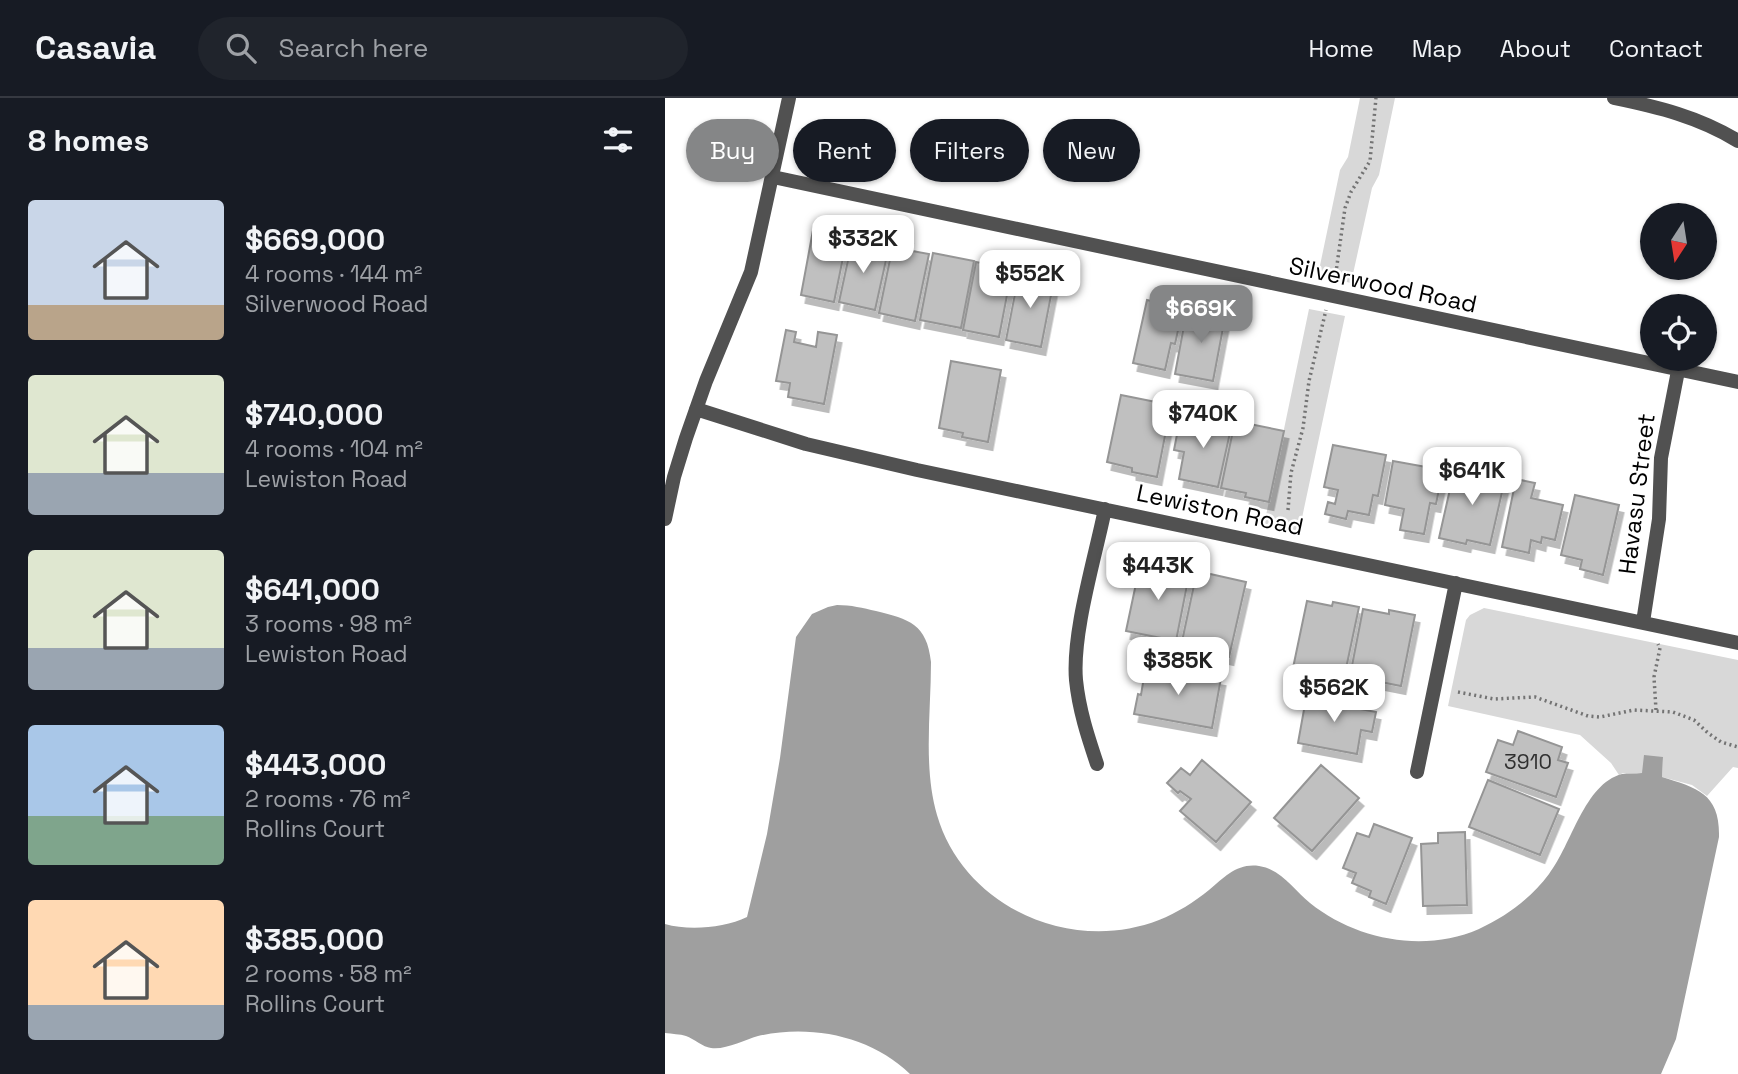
<!DOCTYPE html>
<meta charset="utf-8">
<style>
:root{--surface:#171b24;--page:#20242c;--text:#f1f3f6;--muted:#9ea1a6;--line:#363941;--accent:#858687}
body{margin:0;font-family:"Space Grotesk",sans-serif;background:var(--page);color:var(--text);height:100vh;display:flex;flex-direction:column;font-size:26px;white-space:nowrap}
*{box-sizing:border-box;margin:0}
p{font-size:23px;color:var(--muted)}
.icon{flex:none;width:38px;height:38px;fill:none;stroke:currentColor;stroke-width:2;stroke-linecap:round;stroke-linejoin:round}
.map{position:relative;flex:1;overflow:hidden}
.sheet{display:flex;flex-direction:column;background:var(--surface);width:665px}
.sheet>*{flex:none}
.top-card{position:absolute;left:21px;top:21px;width:665px;height:63px;display:flex;gap:14px}
.needle{width:46px;rotate:192deg}
.controls{position:absolute;left:975px;top:105px;display:grid;gap:14px}
.controls a{display:grid;place-items:center;width:77px;height:77px;border-radius:50%;background:var(--surface);box-shadow:0 2px 5px #0004;font-size:35px}
.price{position:absolute;translate:-50% -60px;padding:0 16px;border-radius:14px;background:#fff;color:#222;font-size:23px;line-height:46px;filter:drop-shadow(0 2px 4px #0008)}
.price::after{content:'';position:absolute;left:50%;top:42px;width:21px;height:16px;margin-left:-10px;background:inherit;clip-path:polygon(0 0,100% 0,50% 100%)}
.price.selected{background:var(--accent);color:#fff}
ul{padding:0;list-style:none}
li{display:flex;align-items:center;gap:21px;height:175px;padding:0 28px}
li span{display:grid;place-items:center;flex:none;width:196px;height:140px;border-radius:7px;color:#555}
li>.icon{margin-inline-start:auto}
span .icon{width:84px;height:84px;fill:#fffc;stroke-width:1}
li b{font-size:30px}
h2{display:flex;justify-content:space-between;align-items:center;height:84px;padding:0 28px;font-size:30px}
.tag{padding:0 24px;border-radius:32px;background:var(--surface);box-shadow:0 2px 5px #0004;font-size:24px;line-height:63px}
.tag.selected{background:var(--accent);color:#fff}
header{display:flex;align-items:center;gap:42px;box-sizing:border-box;height:98px;padding:0 35px;background:var(--surface);border-bottom:2px solid var(--line)}
header strong{font-size:33px}
nav{display:flex;gap:38px;margin-inline-start:auto;font-size:24px}
.search{width:490px;height:63px;background:var(--page);display:flex;align-items:center;gap:18px;box-sizing:border-box;padding:0 24px;border-radius:38px;color:var(--muted);font-size:26px}
main{display:flex;flex:1;min-height:0}
.map>svg:first-child{display:block}
.green{fill:#d8d8d8}
.water{fill:#9f9f9f}
.building{fill:#c0c0c0;stroke:#959595;stroke-width:2;filter:url(#shadow)}
.lines{fill:none;stroke-linecap:round;stroke-linejoin:round}
.path{stroke:#737373;stroke-width:3.5;stroke-dasharray:2 3.5;stroke-linecap:butt}
.street{stroke:#515151;stroke-width:14}
.labels{text-anchor:middle;stroke-width:5;stroke-linejoin:round;paint-order:stroke}
.number-label{font-size:21px;fill:#303030}
.street-label{font-size:24px;fill:#000;stroke:#fff}
</style>
<header>
<strong>Casavia</strong>
<div class="search"><svg class="icon" aria-label="search" viewBox="0 0 24 24"><circle cx="10" cy="10" r="6"/><path d="M15 15l6 6"/></svg>Search here</div>
<nav><a>Home</a><a>Map</a><a>About</a><a>Contact</a></nav>
</header>
<main>
<section class="sheet">
<h2>8 homes<svg class="icon" aria-label="filters" viewBox="0 0 24 24"><path d="M4 7h16M4 17h16"/><circle cx="9" cy="7" r="2"/><circle cx="15" cy="17" r="2"/></svg></h2>
<ul>
<li><span style="background:linear-gradient(#c9d6e8 75%,#b9a48a 0)"><svg class="icon" aria-label="home" viewBox="0 0 24 24"><path d="M3 11l9-7 9 7M6 9v11h12V9"/></svg></span><div><b>$669,000</b><p>4 rooms · 144 m²</p><p>Silverwood Road</p></div></li>
<li><span style="background:linear-gradient(#dfe7d0 70%,#9aa5b1 0)"><svg class="icon" aria-label="home" viewBox="0 0 24 24"><path d="M3 11l9-7 9 7M6 9v11h12V9"/></svg></span><div><b>$740,000</b><p>4 rooms · 104 m²</p><p>Lewiston Road</p></div></li>
<li><span style="background:linear-gradient(#dfe7d0 70%,#9aa5b1 0)"><svg class="icon" aria-label="home" viewBox="0 0 24 24"><path d="M3 11l9-7 9 7M6 9v11h12V9"/></svg></span><div><b>$641,000</b><p>3 rooms · 98 m²</p><p>Lewiston Road</p></div></li>
<li><span style="background:linear-gradient(#a9c7e8 65%,#7fa58c 0)"><svg class="icon" aria-label="home" viewBox="0 0 24 24"><path d="M3 11l9-7 9 7M6 9v11h12V9"/></svg></span><div><b>$443,000</b><p>2 rooms · 76 m²</p><p>Rollins Court</p></div></li>
<li><span style="background:linear-gradient(#ffd9b3 75%,#9aa5b1 0)"><svg class="icon" aria-label="home" viewBox="0 0 24 24"><path d="M3 11l9-7 9 7M6 9v11h12V9"/></svg></span><div><b>$385,000</b><p>2 rooms · 58 m²</p><p>Rollins Court</p></div></li>
</ul>
</section>
<div class="map">
<svg width="1073" height="976" viewBox="0 0 1073 976">
<defs>
<filter id="shadow"><feDropShadow dx="4.5" dy="8" stdDeviation="0" flood-color="#0004"/></filter>
</defs>
<rect width="100%" height="100%" fill="#fff"/>
<path class="green" d="M695,0H730L714,77L707,90L686,185L653,177L675,72L683,59Z
M644,211L680,218L634,434L599,427Z
M819,510L1073,562V670L1068,669L1042,698L1027,687L997,679L998,659L978,676L958,675L954,677L946,665L915,637L783,608L801,522L805,517Z"/>
<path class="water" d="M172,507C186,507 198,510 211,513C244,521 262,526 266,564C266,614 258,669 272,717C299,810 407,856 494,822C512,815 529,804 544,792C560,779 572,765 594,768C616,771 629,792 645,805C691,842 759,855 814,831C842,818 866,800 884,776C907,746 919,686 957,676C962,675 971,676 977,675L979,657L998,659L997,679C1033,690 1055,696 1054,739L1011,941L996,976H245C206,938 146,926 93,938C79,942 61,952 46,950C38,949 29,941 21,938C15,936 7,936 0,935V826C24,833 59,830 82,819L102,736L115,660L131,539L147,516L163,509Z"/>
<path class="building" d="M149,127L162,129L160,141L181,145L169,204L136,197Z
M188,139L209,144L207,149L223,153L210,212L174,204Z
M229,142L248,146L247,153L264,156L250,223L214,215Z
M268,155L309,163L296,230L255,222Z
M311,164L347,171L334,239L298,232Z
M354,175L389,182L376,249L341,242Z
M482,202L518,210L510,246L506,245L500,272L468,265Z
M542,210L561,214L548,283L510,276L521,217L540,221Z
M121,232L131,234L129,244L151,249L153,234L172,237L159,306L123,299L125,285L111,283Z
M286,263L336,272L323,344L297,339L298,335L274,330Z
M456,297L506,307L492,379L467,374V370L442,364Z
M516,316L526,318L524,328L546,333L549,317L568,321L553,389L514,381L519,354L509,352Z
M570,323L619,333L604,404L580,399L581,395L556,390Z
M668,347L721,357L713,398L708,397L704,417L683,413L681,421L660,416L663,404L670,406L673,392L659,389Z
M728,363L778,372L771,406L765,405L759,436L735,432L739,411L720,407Z
M790,369L840,381L825,447L802,442L801,446L774,440Z
M851,381L870,385L866,400L898,407L890,442L877,439L876,445L866,442L864,455L837,449Z
M910,397L954,407L938,477L915,471L917,462L896,457Z
M476,462L500,467V472L524,477L511,543L461,533Z
M532,473L581,484L564,559L516,548Z
M642,503L667,508L668,504L694,509L679,580L628,570Z
M698,511L724,516V512L750,517L736,588L685,578Z
M481,567L556,580L547,630L469,616L473,596L476,597Z
M642,595L691,604L690,610L711,614L707,634L696,632L692,656L633,645Z
M853,633L897,649L893,662L903,665L891,699L821,674L833,642L848,647Z
M537,662L586,704L551,744L515,713L526,701L515,693L513,695L502,685L516,670L525,677Z
M656,667L694,700L647,753L609,720Z
M823,682L894,711L875,757L804,729Z
M709,726L747,740L721,806L704,799L706,793L687,785L691,775L678,770L692,735L704,739Z
M800,734L802,807L758,808L756,746L773,745V735Z"/>
<g class="lines">
<path class="path" d="M670,181L680,110L686,94L705,63L711,0
M623,412L626,375L638,330L644,283L661,212
M793,594L829,601L870,599L923,618L935,619L969,612L1008,614L1029,622L1043,635L1056,644L1073,649
M991,612L989,579L995,550L993,546"/>
<path class="street" d="M949,0C993,9 1034,19 1073,43
M108,79L1073,284
M31,311L141,346L252,372L1073,545
M0,421L9,379L21,340L41,283L86,174L124,0
M978,524L994,421L996,360L1013,273
M432,666C423,639 414,612 411,582C407,535 430,460 440,411
M752,674L791,485"/>
</g>
<g class="labels">
<g class="number-label">
<text x="863" y="671">3910</text>
</g>
<g class="street-label">
<text transform="translate(718 187) rotate(12)" y="8">Silverwood Road</text>
<text transform="translate(972 396) rotate(-83)" y="8">Havasu Street</text>
<text transform="translate(555 412) rotate(12)" y="8">Lewiston Road</text>
</g>
</g>
</svg>
<div class="controls">
<a><svg class="needle" viewBox="-14 -14 28 28"><path d="M0-13l5 13h-10z" fill="#e53935"/><path d="M0 13l5-13h-10z" fill="#9ea1a6"/></svg></a>
<a><svg class="icon" aria-label="locate" viewBox="0 0 24 24"><circle cx="12" cy="12" r="6"/><path d="M12 2v4M12 18v4M2 12h4M18 12h4"/></svg></a>
</div>
<b class="price" style="left:198px;top:177px">$332K</b>
<b class="price" style="left:365px;top:212px">$552K</b>
<b class="price selected" style="left:536px;top:247px">$669K</b>
<b class="price" style="left:538px;top:352px">$740K</b>
<b class="price" style="left:807px;top:409px">$641K</b>
<b class="price" style="left:493px;top:504px">$443K</b>
<b class="price" style="left:513px;top:599px">$385K</b>
<b class="price" style="left:669px;top:626px">$562K</b>
<div class="top-card">
<a class="tag selected">Buy</a>
<a class="tag">Rent</a>
<a class="tag">Filters</a>
<a class="tag">New</a>
</div>
</div>
</main>
